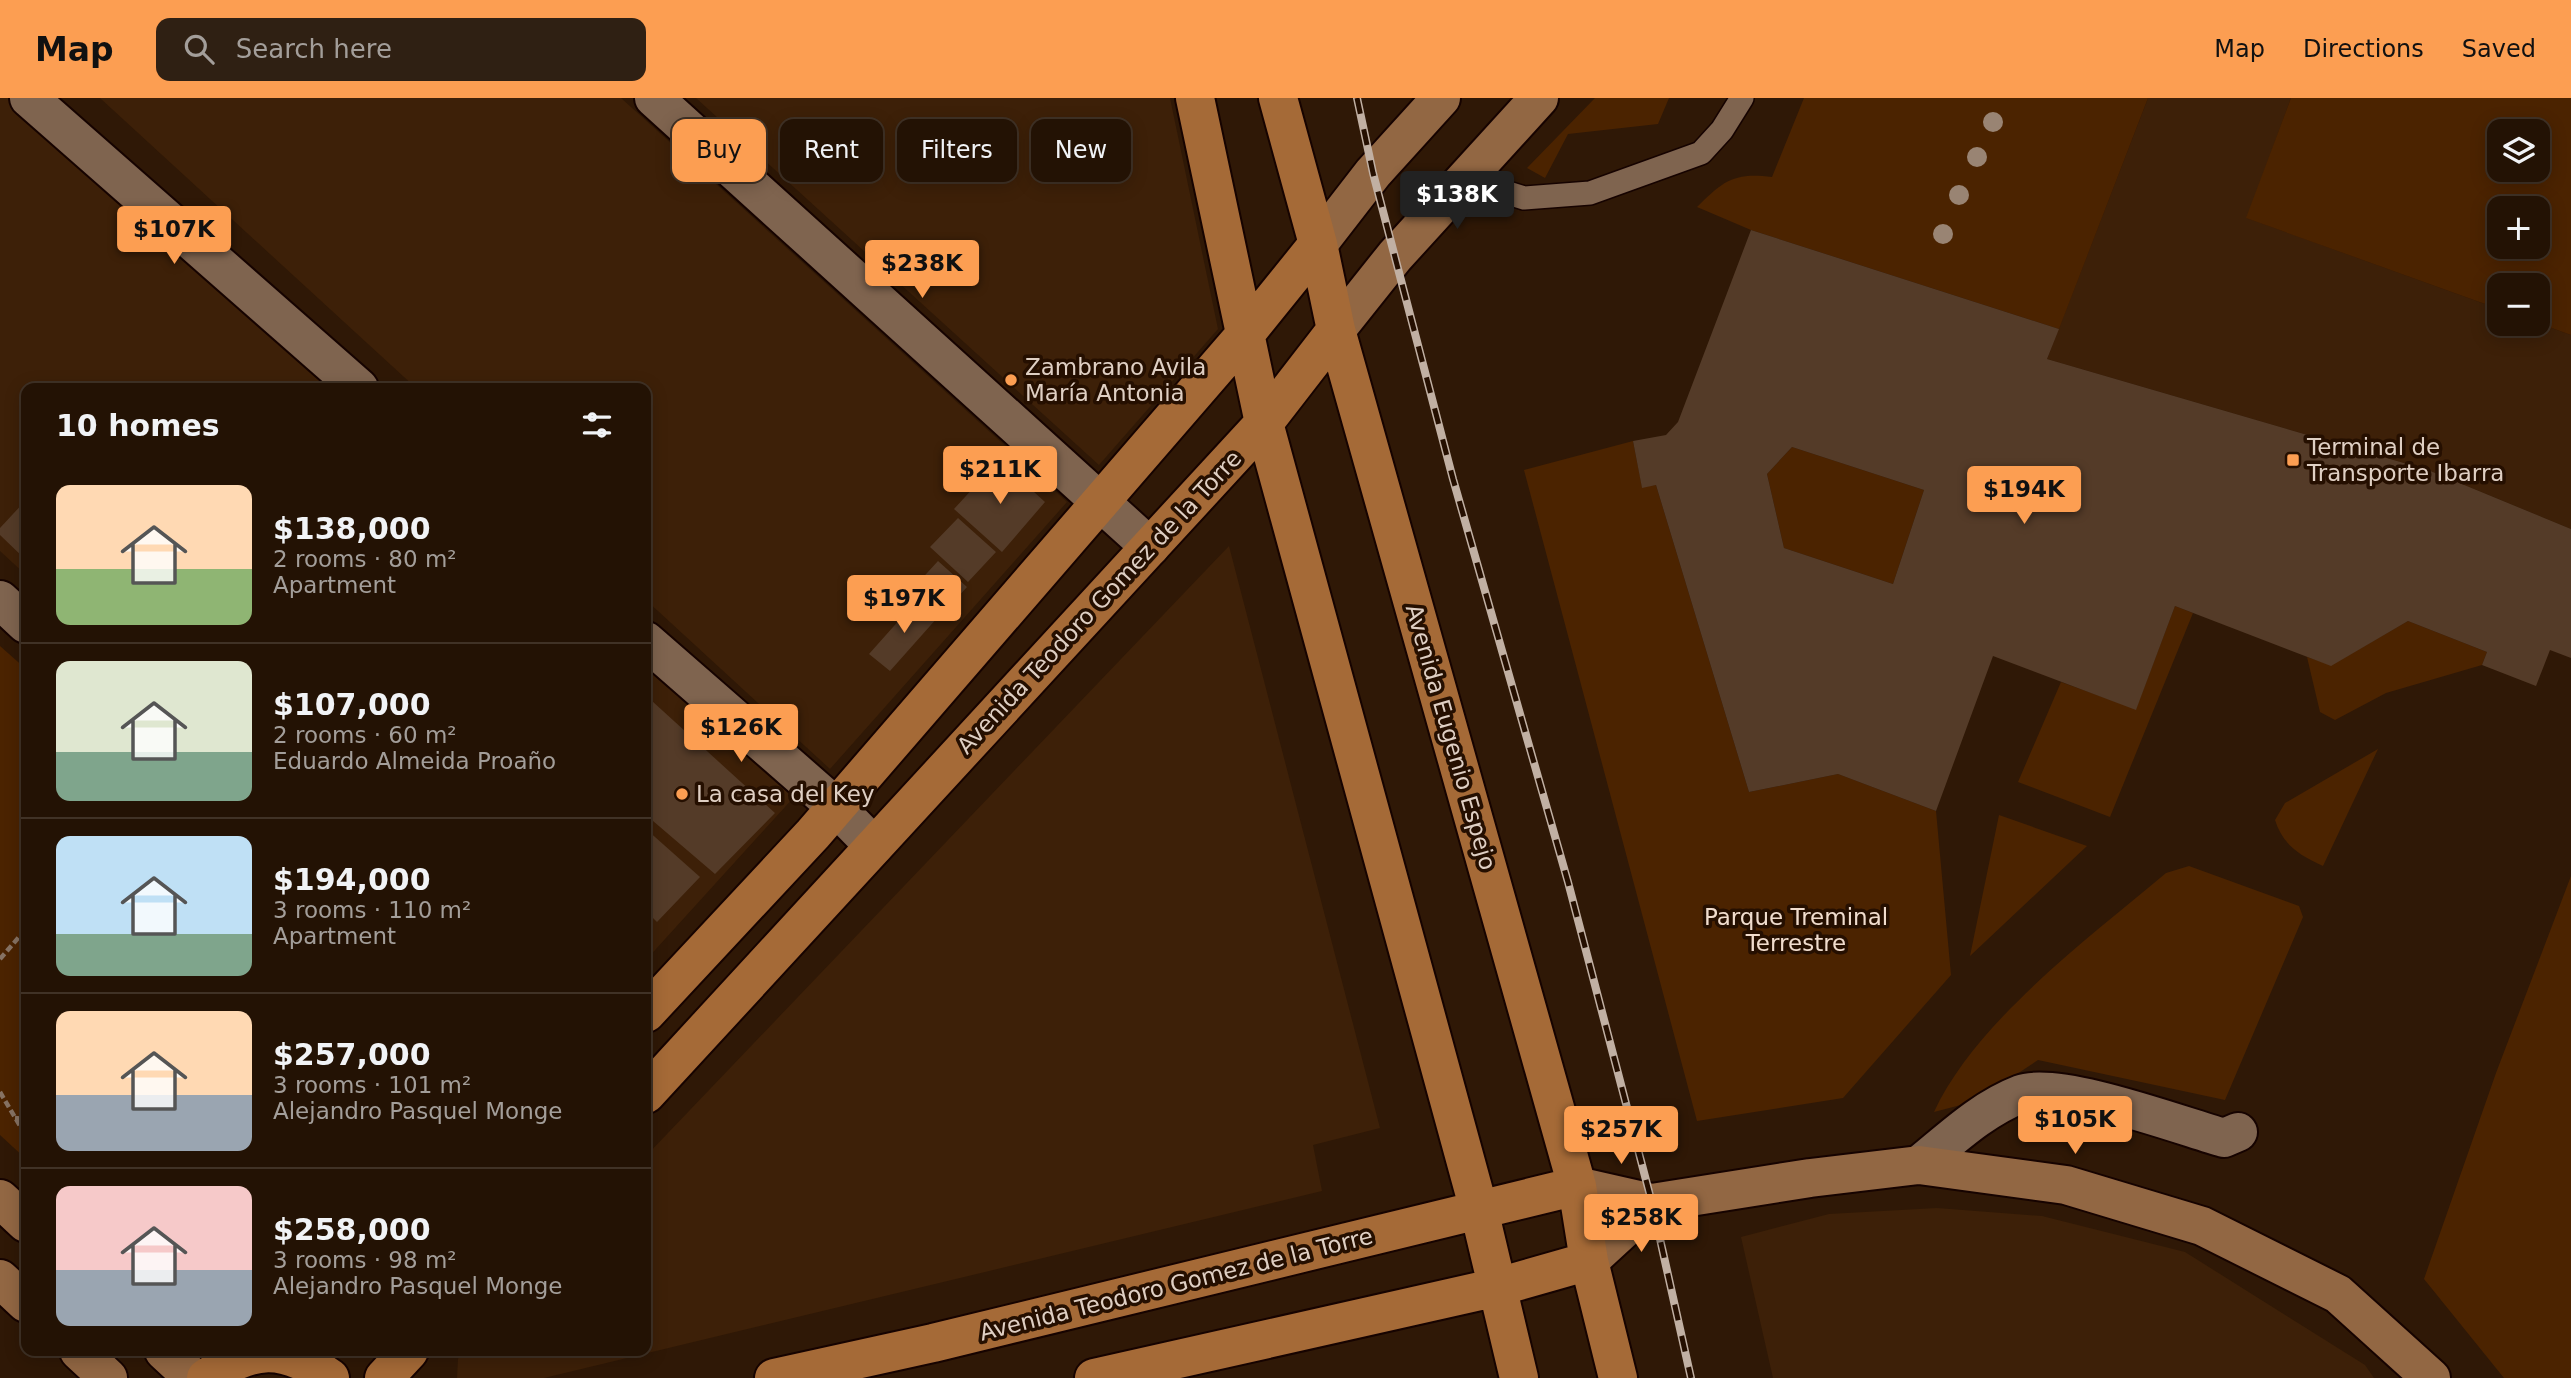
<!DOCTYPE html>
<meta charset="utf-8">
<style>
:root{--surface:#231204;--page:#2f2013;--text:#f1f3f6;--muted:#a39e9a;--line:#403226;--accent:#fc9e52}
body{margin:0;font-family:"DejaVu Sans",sans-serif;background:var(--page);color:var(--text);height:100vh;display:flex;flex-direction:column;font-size:26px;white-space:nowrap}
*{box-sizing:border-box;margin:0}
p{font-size:23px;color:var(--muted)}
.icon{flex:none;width:38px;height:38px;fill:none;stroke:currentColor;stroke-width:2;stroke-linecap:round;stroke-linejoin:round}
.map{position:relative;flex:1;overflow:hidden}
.drawer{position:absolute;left:21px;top:285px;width:630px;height:973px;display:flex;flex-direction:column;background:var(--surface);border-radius:14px;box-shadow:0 4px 18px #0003,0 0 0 2px var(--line)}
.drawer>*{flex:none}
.top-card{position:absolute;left:672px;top:21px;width:665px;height:63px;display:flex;gap:14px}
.fabs{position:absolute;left:2487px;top:21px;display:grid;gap:14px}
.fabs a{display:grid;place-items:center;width:63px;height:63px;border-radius:14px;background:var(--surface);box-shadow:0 4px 18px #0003,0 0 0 2px var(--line);font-size:35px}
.price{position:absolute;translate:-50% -60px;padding:0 16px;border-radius:7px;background:var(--accent);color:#111;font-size:23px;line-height:46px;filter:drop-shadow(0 2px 4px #0008)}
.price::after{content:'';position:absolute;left:50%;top:42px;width:21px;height:16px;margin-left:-10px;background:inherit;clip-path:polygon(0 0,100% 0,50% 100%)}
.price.on{background:#222;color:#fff}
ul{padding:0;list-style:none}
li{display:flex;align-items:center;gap:21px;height:175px;padding:0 35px}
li+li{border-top:2px solid var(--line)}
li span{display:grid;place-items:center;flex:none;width:196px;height:140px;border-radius:14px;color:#555}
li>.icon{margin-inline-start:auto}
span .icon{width:84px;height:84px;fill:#fffc;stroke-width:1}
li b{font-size:30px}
h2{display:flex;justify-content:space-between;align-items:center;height:84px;padding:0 35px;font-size:30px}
.chip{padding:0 24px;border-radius:14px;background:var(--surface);box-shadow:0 4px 18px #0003,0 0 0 2px var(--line);font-size:24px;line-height:63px}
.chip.on{background:var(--accent);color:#111}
header{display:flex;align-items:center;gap:42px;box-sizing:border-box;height:98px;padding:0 35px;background:var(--accent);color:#111}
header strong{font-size:33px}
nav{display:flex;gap:38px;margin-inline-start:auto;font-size:24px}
.search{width:490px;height:63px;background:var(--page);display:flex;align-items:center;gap:18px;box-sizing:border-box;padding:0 24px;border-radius:14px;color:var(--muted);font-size:26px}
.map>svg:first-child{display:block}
.built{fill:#3d2008}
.green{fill:#4b2300;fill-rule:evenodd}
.building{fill:#543b28;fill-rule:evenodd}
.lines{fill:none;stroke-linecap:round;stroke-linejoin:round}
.lane-casing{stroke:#160300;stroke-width:26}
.street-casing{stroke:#160300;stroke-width:42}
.secondary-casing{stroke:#160300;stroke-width:42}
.primary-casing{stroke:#160300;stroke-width:42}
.path{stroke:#867263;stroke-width:4.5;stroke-dasharray:7 3.5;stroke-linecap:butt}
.lane{stroke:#7f644f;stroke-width:23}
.street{stroke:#7f644f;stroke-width:38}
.secondary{stroke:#926743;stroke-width:38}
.primary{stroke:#a56a37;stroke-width:38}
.rail-casing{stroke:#c1b0a3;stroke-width:8}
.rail{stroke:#250f00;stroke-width:5;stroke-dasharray:16;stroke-linecap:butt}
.tree{fill:#998473}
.poi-dot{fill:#fc9e52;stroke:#250f00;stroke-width:2.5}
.labels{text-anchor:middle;stroke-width:7;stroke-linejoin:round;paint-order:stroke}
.poi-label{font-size:23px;fill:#dfcfc3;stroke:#250f00;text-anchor:start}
.street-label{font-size:23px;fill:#dfcfc3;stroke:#250f00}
.park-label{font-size:23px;fill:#f0dccd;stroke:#250f00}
</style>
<header>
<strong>Map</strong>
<div class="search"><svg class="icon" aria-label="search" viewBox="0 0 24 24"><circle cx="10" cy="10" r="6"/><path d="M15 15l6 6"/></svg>Search here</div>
<nav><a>Map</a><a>Directions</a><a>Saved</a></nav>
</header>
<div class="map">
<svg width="2571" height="1280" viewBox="0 0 2571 1280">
<rect width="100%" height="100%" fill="#2f1806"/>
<path class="built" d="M0,0H8L336,290H26V477L0,453Z
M100,0H621L1067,404L830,671L646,502V290H416Z
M696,0H1170L1218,231L1099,367Z
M2148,0H2291L2247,120L2499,211V226L2538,225L2571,237V431L2428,372L2047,261Z
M1229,448L1380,1030L1313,1047L1322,1093L544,1280H457L458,1261L462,1253H646V1058Z
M646,566L795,698L646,862Z
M1937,1110L2042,1118L2185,1154L2365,1267L2374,1280H1773L1741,1139L1829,1116Z"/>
<path class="green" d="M1595,0H1669L1658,26L1568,36L1545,80L1527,70Z
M1804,0H2148L2059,231L1751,132L1697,109C1723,83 1734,74 1772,79Z
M2291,0H2571V237L2538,225V187H2499V211L2246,120ZM2499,33H2538V72H2499ZM2499,110H2538V149H2499Z
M1633,343L1642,389L1656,387L1749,694L1838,676L1936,713L1951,877L1843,1000L1697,1023L1524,372Z
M1792,349L1924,392L1893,486L1784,450L1767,376Z
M2175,508L2193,515L2110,719L2018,684L2061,584L2136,611Z
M2408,523L2487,554L2482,567L2386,595L2335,622L2320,614L2307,559L2331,567Z
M0,548L26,571V1061L0,1037Z
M2378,651L2323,768C2299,757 2283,747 2275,722L2285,705Z
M1999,717L2087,748L1970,858Z
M2189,768L2299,808L2303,819L2225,1002L2038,962L1976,1003L1934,1014C1976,923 2090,839 2166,775Z
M2571,778V1280H2504L2424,1181L2496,975Z"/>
<path class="building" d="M1751,132L2059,231L2047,261L2428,372L2571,431V560L2550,552L2536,588L2482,567L2487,554L2408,523L2331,568L2175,508L2136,612L1993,558L1936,713L1838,676L1749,694L1656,387L1642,390L1633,343L1666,337L1678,324ZM1792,349L1924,392L1893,486L1784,450L1767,376Z
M999,362L1045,404L1002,454L954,411Z
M26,402V462L0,437V430Z
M958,420L996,454L968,484L930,449Z
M938,463L967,489L945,513L916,487Z
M918,501L938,519L890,573L869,556Z
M652,603L775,715L715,776L646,717V609Z
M646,731L700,779L657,824L646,813Z"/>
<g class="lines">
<g class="lane-casing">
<path id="lane" d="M1463,81L1524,100L1590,95L1701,55L1722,32L1742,0"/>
</g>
<g class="street-casing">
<path id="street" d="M29,0L359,290
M654,0L1150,449
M0,502L26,526
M646,543L836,709L874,748
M1919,1067C1951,1041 1982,1011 2021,996C2058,982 2182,1028 2224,1040L2238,1034"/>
</g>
<g class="secondary-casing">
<path id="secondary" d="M1318,146L1373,75L1441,0
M1336,232L1395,158L1539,0
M1577,1088L1652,1105L1810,1080L1919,1067L2066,1087L2202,1128L2338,1196L2431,1280
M0,1101L26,1125
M1589,1163L1652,1105
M0,1181L26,1205
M79,1253L108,1280
M164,1253L193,1280"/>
</g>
<g class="primary-casing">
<path id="primary" d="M1195,0L1264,325L1479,1112L1519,1280
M1278,0L1318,146L1336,232L1577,1088L1589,1163L1618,1280
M646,915L813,736L1243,239L1318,146
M646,996L1264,325L1336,232
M206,1280C253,1248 283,1246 330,1280
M384,1280L409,1253
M774,1280L933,1245L1577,1088
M1094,1280L1498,1189L1589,1163"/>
</g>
<path class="path" d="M0,861L26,831
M0,994L26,1038
M15,1020L26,1021"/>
<use href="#lane" class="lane"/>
<use href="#street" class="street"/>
<use href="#secondary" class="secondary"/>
<use href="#primary" class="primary"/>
<g class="rail-casing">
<path id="rail" d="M1357,0L1373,75L1453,381L1568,784L1652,1105L1691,1280"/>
</g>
<use href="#rail" class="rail"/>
</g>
<g class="tree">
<circle cx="1993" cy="24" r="10"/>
<circle cx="1977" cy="59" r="10"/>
<circle cx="1959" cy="97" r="10"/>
<circle cx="1943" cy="136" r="10"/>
</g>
<g class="poi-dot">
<circle cx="1011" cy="282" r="7"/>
<rect x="2286" y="355" width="14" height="14" rx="3.5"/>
<circle cx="682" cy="696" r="7"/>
</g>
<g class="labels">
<g class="poi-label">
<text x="1025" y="277">Zambrano Avila<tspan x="1025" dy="26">María Antonia</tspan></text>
<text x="2307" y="357">Terminal de<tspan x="2307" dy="26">Transporte Ibarra</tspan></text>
<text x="696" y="704">La casa del Key</text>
</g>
<g class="street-label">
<text transform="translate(1099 504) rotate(-47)" y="8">Avenida Teodoro Gomez de la Torre</text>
<text transform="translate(1451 639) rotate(74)" y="8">Avenida Eugenio Espejo</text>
<text transform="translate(1176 1186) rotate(-14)" y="8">Avenida Teodoro Gomez de la Torre</text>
</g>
<g class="park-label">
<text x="1796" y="827">Parque Treminal<tspan x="1796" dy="26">Terrestre</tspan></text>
</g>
</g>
</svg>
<div class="fabs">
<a><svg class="icon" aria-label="layers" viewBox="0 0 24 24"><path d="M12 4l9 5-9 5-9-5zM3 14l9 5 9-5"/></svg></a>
<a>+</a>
<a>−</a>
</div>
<b class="price on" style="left:1457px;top:133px">$138K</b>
<b class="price" style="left:174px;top:168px">$107K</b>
<b class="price" style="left:922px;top:202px">$238K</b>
<b class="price" style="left:1000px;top:408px">$211K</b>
<b class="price" style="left:2024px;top:428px">$194K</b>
<b class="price" style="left:904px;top:537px">$197K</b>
<b class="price" style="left:741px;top:666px">$126K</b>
<b class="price" style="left:2075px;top:1058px">$105K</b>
<b class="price" style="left:1621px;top:1068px">$257K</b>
<b class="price" style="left:1641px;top:1156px">$258K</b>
<div class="top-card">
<a class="chip on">Buy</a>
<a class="chip">Rent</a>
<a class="chip">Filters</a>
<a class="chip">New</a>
</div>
<section class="drawer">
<h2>10 homes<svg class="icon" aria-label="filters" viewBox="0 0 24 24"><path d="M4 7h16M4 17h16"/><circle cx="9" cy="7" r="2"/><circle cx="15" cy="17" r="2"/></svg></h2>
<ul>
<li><span style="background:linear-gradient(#ffd9b3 60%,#8fb573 0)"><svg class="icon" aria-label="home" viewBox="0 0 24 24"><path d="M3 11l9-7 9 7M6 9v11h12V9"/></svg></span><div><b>$138,000</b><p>2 rooms · 80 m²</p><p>Apartment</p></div></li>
<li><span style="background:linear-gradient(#dfe7d0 65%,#7fa58c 0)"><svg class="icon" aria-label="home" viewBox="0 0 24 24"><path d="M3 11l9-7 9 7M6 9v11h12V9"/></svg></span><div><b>$107,000</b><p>2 rooms · 60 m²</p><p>Eduardo Almeida Proaño</p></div></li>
<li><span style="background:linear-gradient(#bfe0f5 70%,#7fa58c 0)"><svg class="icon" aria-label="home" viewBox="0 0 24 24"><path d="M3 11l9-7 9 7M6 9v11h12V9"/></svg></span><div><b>$194,000</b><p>3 rooms · 110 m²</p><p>Apartment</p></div></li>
<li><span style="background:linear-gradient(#ffd9b3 60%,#9aa5b1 0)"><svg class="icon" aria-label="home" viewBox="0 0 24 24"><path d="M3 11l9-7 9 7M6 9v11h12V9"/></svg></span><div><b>$257,000</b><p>3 rooms · 101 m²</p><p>Alejandro Pasquel Monge</p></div></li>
<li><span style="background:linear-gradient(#f6c9c9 60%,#9aa5b1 0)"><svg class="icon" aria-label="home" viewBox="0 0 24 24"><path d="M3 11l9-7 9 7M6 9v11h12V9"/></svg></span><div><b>$258,000</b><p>3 rooms · 98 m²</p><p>Alejandro Pasquel Monge</p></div></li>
</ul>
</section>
</div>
